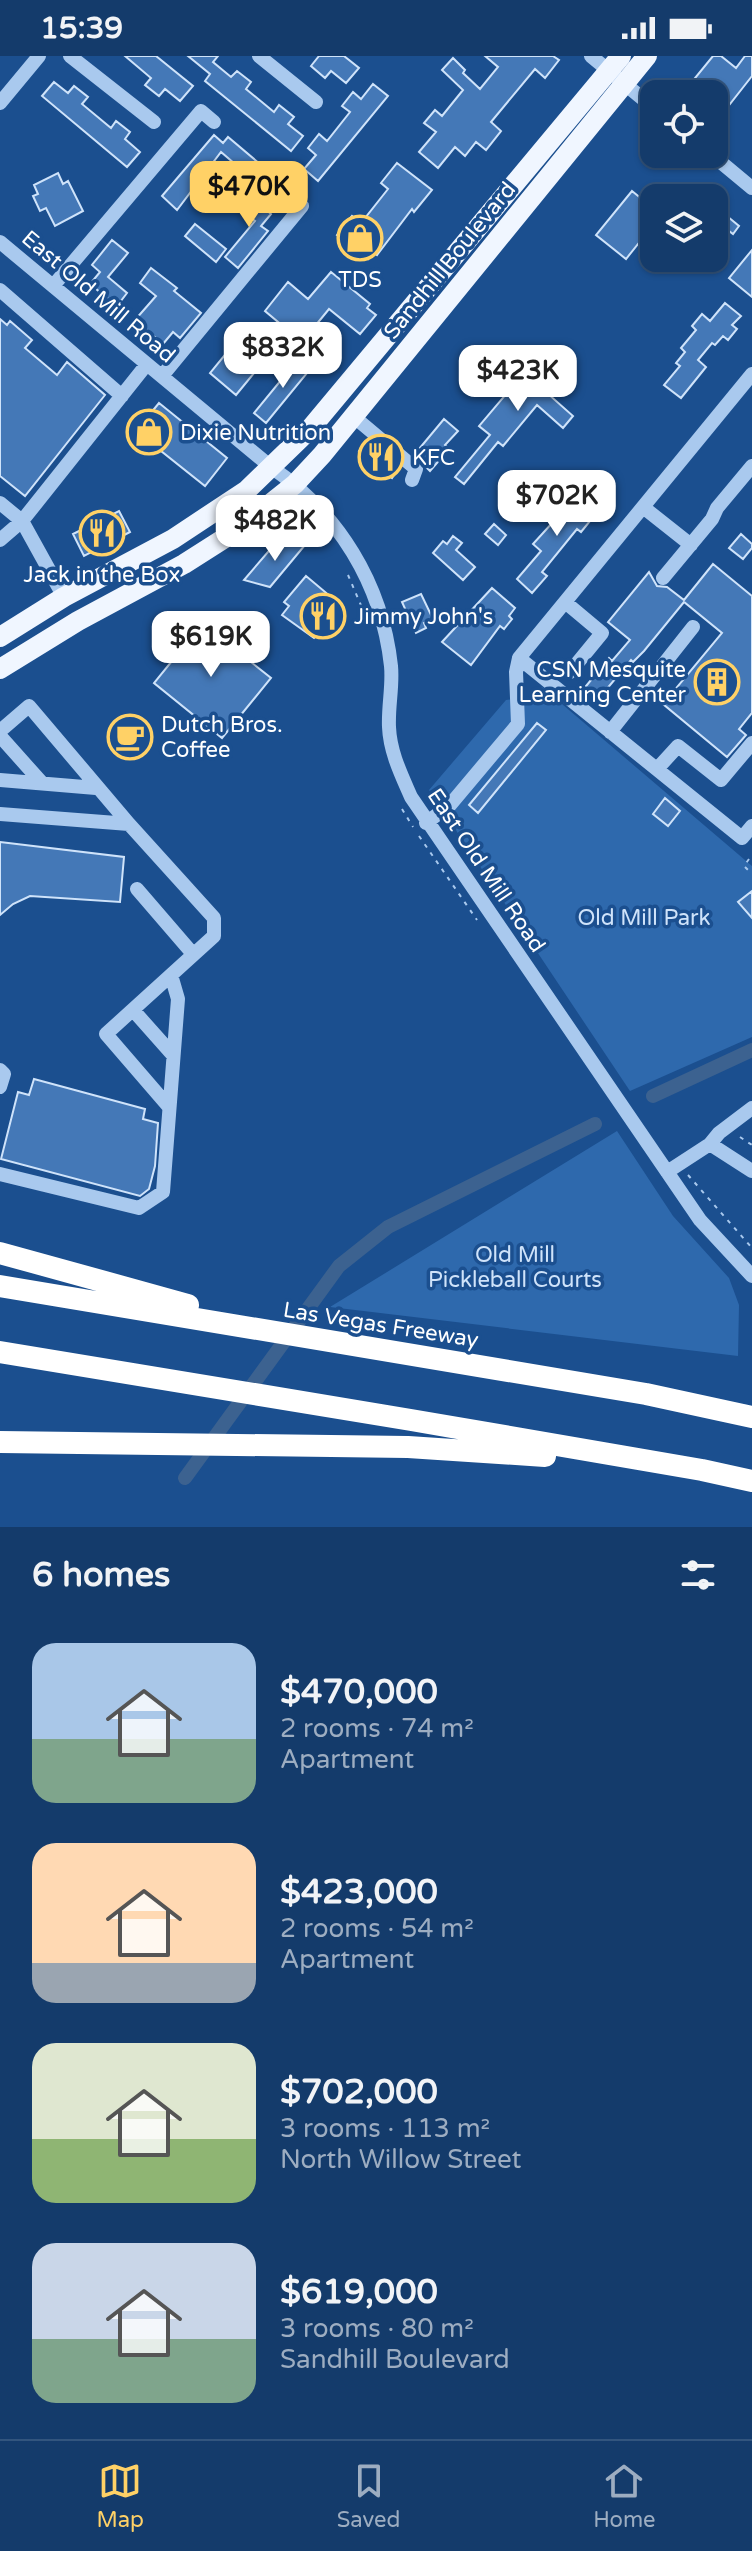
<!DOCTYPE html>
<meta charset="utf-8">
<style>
:root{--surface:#143b6b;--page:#1d4271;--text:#f1f3f6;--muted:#9dadc1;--line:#33557e;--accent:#ffd166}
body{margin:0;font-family:"Varela Round",sans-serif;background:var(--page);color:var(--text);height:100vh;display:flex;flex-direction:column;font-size:30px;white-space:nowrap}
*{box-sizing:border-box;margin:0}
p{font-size:26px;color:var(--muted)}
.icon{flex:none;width:44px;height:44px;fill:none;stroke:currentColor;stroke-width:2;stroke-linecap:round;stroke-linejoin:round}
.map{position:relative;height:1471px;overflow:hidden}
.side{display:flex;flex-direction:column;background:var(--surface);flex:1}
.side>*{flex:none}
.buttons{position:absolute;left:640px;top:24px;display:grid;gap:16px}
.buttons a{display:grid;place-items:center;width:88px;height:88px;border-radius:16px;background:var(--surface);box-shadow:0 2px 6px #0004,0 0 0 2px var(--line);font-size:40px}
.price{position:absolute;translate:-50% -68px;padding:0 18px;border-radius:16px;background:#fff;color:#222;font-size:26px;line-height:52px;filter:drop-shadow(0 2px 4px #0008)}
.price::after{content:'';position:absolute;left:50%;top:48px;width:24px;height:18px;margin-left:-12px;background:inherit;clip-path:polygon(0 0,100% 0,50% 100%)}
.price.current{background:var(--accent);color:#111}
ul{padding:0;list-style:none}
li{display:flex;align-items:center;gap:24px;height:200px;padding:0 32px}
li span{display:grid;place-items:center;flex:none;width:224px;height:160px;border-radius:24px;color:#555}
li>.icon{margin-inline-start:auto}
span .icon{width:96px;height:96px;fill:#fffc;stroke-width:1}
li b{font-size:34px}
h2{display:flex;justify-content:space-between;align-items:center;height:96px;padding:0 32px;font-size:34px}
.status{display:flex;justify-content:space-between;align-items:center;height:56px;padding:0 40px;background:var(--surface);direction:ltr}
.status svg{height:22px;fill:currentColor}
.menu{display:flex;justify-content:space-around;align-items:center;height:112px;border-top:2px solid var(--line);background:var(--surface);font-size:22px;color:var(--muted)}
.menu a{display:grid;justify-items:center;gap:4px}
.menu .current{color:var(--accent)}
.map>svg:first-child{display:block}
.green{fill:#2e69ad}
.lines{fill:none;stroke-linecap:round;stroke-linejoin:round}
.canal{stroke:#3c6290;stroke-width:14}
.building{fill:#4478b7;stroke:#cfe3fa;stroke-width:2}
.path{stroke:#a9c9ee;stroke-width:2;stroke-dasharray:4 6;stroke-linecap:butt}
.minor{stroke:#a9c9ee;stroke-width:14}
.major{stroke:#f0f6ff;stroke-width:20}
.highway{stroke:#fff;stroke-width:22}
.labels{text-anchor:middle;stroke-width:7;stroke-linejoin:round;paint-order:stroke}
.street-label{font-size:22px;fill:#fff;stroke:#1b4f8f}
.poi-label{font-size:22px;fill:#fff;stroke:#1b4f8f;text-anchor:start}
.park-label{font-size:22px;fill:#cfe3fa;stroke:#1b4f8f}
</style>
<div class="status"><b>15:39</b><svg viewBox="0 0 49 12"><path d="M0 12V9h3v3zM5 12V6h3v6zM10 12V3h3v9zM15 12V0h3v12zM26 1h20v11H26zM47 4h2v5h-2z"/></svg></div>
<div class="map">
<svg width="752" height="1471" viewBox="0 0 752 1471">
<rect width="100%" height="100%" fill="#1b4f8f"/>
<path class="green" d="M542,631L752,810V981L630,1035L429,734L506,644L529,641Z
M617,1075L673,1160L729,1222L739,1249L738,1300L330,1251Z"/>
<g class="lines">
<path class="canal" d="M653,1040L752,994
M185,1422L339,1210L388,1171L595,1068"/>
</g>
<path class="building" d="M125,0H156L193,30L180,45L165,33L159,40L145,29L151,22Z
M188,0H218L213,6L231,21L237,15L251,26L246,33L274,56L279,49L294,61L288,68L303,80L291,95L205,25L210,18Z
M319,0H344L359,12L346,27L331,15L325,22L311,10Z
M485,0H553L559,4L545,22L535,13L491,66L501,75L486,94L476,86L465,100L455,91L438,112L419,96L436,76L424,67L435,54L442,60L463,34L442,14L453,2L465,14L463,17L480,33L498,11Z
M713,0H721L736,12L745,0H752V20L726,53L714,43V38H682Z
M54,26L68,37L74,30L88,41L82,48L111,72L116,65L130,76L125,83L140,96L127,111L42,40Z
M373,28L388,40L318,125L304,113L316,99L308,92L319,78L327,85L350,56L342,50L353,36L361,43Z
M214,79L223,87L228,81L260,108L249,120L221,96L177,154L162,140Z
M397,107L432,134L414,156L412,153L377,199L373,196L368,203L337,179L352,160L361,167L388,133L381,127Z
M58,117L63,128L68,125L83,155L55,170L46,152L40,155L33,140L38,138L34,129Z
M244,135L271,158L261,170L268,175L238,212L225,201L255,165L233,147Z
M632,135L654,153V168L626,203L596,179Z
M722,156L739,170L733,178L729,175L714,194V166Z
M195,168L226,193L216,206L185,180Z
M112,184L128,197L108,221L127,237L117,250L90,228L100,216L92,209Z
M752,194V241L729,222Z
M151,212L177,232L174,235L201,257L180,282L173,276L163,288L135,264L156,240L140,227Z
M331,216L370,248L367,252L376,259L360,278L329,253L302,286L265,255L288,226L308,243Z
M725,247L741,260L732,269L737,273L728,284L723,280L715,289L712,287L698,304L706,311L681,342L664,329L680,310L676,307L685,296L681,292L696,274L692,270L702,258L710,265Z
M0,263L7,269L10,265L32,284L25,292L57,319L67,306L105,339L25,440L0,420Z
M242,278L268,300L236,339L210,317Z
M300,301L312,311L266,367L254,357Z
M536,303L559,323L547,337L573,360L563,372L537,349L503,390L498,386L464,428L455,421L490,379L479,370Z
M159,347L227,402L205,430L136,375Z
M444,363L458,375L445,389L449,393L430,415L414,399Z
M366,386L399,412L392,422L359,395Z
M577,437L599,454L581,476L577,473L542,516L547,520L532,537L517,523L541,495L533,488L564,454L560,450L568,441L571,444Z
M119,455L130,476L84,500L73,478Z
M494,468L506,479L498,489L485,478Z
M741,478L752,488V492L743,503L729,492Z
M453,480L462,487L456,494L475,511L463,524L433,497L443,485L447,488Z
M280,482L305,489L270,531L244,524Z
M713,508L752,540V657L739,673L746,679L727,701L663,648L722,577L684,546L644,595L633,606L631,604L595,647L582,635L609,602L612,605L630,584L608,566L649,516L657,530L667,531L684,544Z
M306,520L343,551L314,582L282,559L289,550L284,546Z
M492,532L515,552L509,560L512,563L504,573L500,570L471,609L442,586Z
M421,538L433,563L424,567L426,572L416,577L402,546Z
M202,567L271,622L222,682L154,627L172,605L169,596L190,570Z
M537,667L546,674L478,757L469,749Z
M665,742L680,755L668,770L653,758Z
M0,786L124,801L120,846L30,840L13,848L0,859Z
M752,835V862L738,846Z
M34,1023L145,1053L143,1063L158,1067L155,1110L149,1133L140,1140L1,1103L18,1036L29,1039Z"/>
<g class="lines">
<path class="path" d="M348,519L366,561
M402,753L413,771
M419,780L477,864
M749,803L744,810L752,818
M740,1081L752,1089
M688,1119L752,1192"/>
<path class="minor" d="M70,0L154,66
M259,0L316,46
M591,0L654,52
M0,47L39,0
M711,98L752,132
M0,186L271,411C338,457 382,527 391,610C393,630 388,650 389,671C390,696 401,718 411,741L700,1164L752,1220
M53,230L201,55L214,66
M0,234L122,340
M162,320L302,150L267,121
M353,360L416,413L412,424
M0,447L22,465L64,541
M643,451L691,489
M0,484L22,465L147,308
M663,522L712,463L717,452L752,410
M565,546L602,577L570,616
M519,602L742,782L752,770
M0,675L29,650L129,768
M610,676L693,571
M0,680L42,727
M657,713L678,690L721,724L752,687
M0,724L96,732
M0,758L129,768L214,862V880L171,919L178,943L163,1136L139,1152L0,1118
M426,767L450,749L518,668L516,616L519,602L752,318
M137,833L193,898
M133,954L173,999
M0,1014L4,1018L0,1031
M169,1051L106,978L171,919
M710,1088L752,1115
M667,1116L710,1088L719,1077L752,1052"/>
<path class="major" d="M0,581L64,541L173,483L247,434L310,373L621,0
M0,613L78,565L184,508L239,473L295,428L322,399L647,0"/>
<path class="highway" d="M0,1197L188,1249
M0,1230L646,1338L752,1361
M0,1296L411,1364L702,1414L752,1425
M0,1386L408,1391L545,1400"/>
</g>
<defs>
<g id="shop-ring" transform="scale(2.3)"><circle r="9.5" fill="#1b4f8f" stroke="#ffd166" stroke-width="1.5"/><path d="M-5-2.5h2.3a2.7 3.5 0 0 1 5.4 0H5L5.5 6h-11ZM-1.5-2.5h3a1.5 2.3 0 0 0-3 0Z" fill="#ffd166"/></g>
<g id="restaurant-ring" transform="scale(2.3)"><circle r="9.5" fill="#1b4f8f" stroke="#ffd166" stroke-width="1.5"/><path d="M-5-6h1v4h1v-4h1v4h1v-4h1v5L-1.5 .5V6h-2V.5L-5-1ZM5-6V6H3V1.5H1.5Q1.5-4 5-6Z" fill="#ffd166"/></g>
<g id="building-ring" transform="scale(2.3)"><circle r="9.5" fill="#1b4f8f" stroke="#ffd166" stroke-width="1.5"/><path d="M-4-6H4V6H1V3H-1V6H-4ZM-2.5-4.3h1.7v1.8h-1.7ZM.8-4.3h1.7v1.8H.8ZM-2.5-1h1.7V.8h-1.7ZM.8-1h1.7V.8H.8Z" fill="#ffd166"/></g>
<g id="cafe-ring" transform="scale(2.3)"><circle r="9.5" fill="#1b4f8f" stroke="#ffd166" stroke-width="1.5"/><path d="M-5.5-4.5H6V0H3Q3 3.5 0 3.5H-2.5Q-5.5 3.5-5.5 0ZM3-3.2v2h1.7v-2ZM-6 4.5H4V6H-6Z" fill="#ffd166"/></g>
</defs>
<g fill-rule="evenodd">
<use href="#shop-ring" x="360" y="182"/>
<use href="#shop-ring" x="149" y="376"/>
<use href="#restaurant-ring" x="381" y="401"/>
<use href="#restaurant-ring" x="102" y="477"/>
<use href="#restaurant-ring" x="323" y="560"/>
<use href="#building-ring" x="717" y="626"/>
<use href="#cafe-ring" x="130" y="681"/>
</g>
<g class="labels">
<g class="street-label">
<text transform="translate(449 204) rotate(-51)" y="8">Sandhill Boulevard</text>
<text transform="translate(99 240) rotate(40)" y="8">East Old Mill Road</text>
<text transform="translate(487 814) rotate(56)" y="8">East Old Mill Road</text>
<text transform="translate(381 1268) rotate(9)" y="8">Las Vegas Freeway</text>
</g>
<g class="poi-label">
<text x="360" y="231" text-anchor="middle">TDS</text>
<text x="180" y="384">Dixie Nutrition</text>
<text x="412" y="409">KFC</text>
<text x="102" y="526" text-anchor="middle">Jack in the Box</text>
<text x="354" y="568">Jimmy John's</text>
<text x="686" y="621" text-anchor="end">CSN Mesquite<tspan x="686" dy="25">Learning Center</tspan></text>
<text x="161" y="676">Dutch Bros.<tspan x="161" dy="25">Coffee</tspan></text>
</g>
<g class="park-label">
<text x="644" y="869">Old Mill Park</text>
<text x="515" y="1206">Old Mill<tspan x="515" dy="25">Pickleball Courts</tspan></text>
</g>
</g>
</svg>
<div class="buttons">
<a><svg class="icon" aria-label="locate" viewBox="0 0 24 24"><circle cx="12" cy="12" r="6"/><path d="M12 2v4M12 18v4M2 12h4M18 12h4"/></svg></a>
<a><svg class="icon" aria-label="layers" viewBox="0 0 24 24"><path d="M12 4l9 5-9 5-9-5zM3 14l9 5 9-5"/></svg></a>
</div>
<b class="price current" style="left:249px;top:173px">$470K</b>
<b class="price" style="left:283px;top:334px">$832K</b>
<b class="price" style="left:518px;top:357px">$423K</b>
<b class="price" style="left:557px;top:482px">$702K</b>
<b class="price" style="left:275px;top:507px">$482K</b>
<b class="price" style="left:211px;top:623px">$619K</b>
</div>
<section class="side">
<h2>6 homes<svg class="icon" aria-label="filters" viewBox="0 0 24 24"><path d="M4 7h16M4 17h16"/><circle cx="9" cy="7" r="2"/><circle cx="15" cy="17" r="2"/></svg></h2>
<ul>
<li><span style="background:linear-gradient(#a9c7e8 60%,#7fa58c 0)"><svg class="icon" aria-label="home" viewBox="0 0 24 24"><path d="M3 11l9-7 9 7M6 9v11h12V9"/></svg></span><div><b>$470,000</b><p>2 rooms · 74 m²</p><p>Apartment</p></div></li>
<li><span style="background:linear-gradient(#ffd9b3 75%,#9aa5b1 0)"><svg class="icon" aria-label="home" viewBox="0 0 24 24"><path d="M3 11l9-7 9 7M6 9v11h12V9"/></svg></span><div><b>$423,000</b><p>2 rooms · 54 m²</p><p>Apartment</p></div></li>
<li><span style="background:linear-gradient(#dfe7d0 60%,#8fb573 0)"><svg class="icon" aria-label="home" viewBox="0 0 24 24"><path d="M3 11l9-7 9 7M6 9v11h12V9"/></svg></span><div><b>$702,000</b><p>3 rooms · 113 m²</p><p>North Willow Street</p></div></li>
<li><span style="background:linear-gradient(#c9d6e8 60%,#7fa58c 0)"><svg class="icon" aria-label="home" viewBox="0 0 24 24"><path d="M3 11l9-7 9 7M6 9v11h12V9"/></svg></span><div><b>$619,000</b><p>3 rooms · 80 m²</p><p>Sandhill Boulevard</p></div></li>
</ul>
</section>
<nav class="menu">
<a class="current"><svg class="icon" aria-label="map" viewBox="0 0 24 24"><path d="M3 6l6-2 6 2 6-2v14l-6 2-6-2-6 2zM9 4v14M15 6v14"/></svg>Map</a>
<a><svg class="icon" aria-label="saved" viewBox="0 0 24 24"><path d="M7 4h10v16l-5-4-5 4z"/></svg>Saved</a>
<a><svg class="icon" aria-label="home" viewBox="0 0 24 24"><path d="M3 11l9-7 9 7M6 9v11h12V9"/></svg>Home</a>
</nav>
